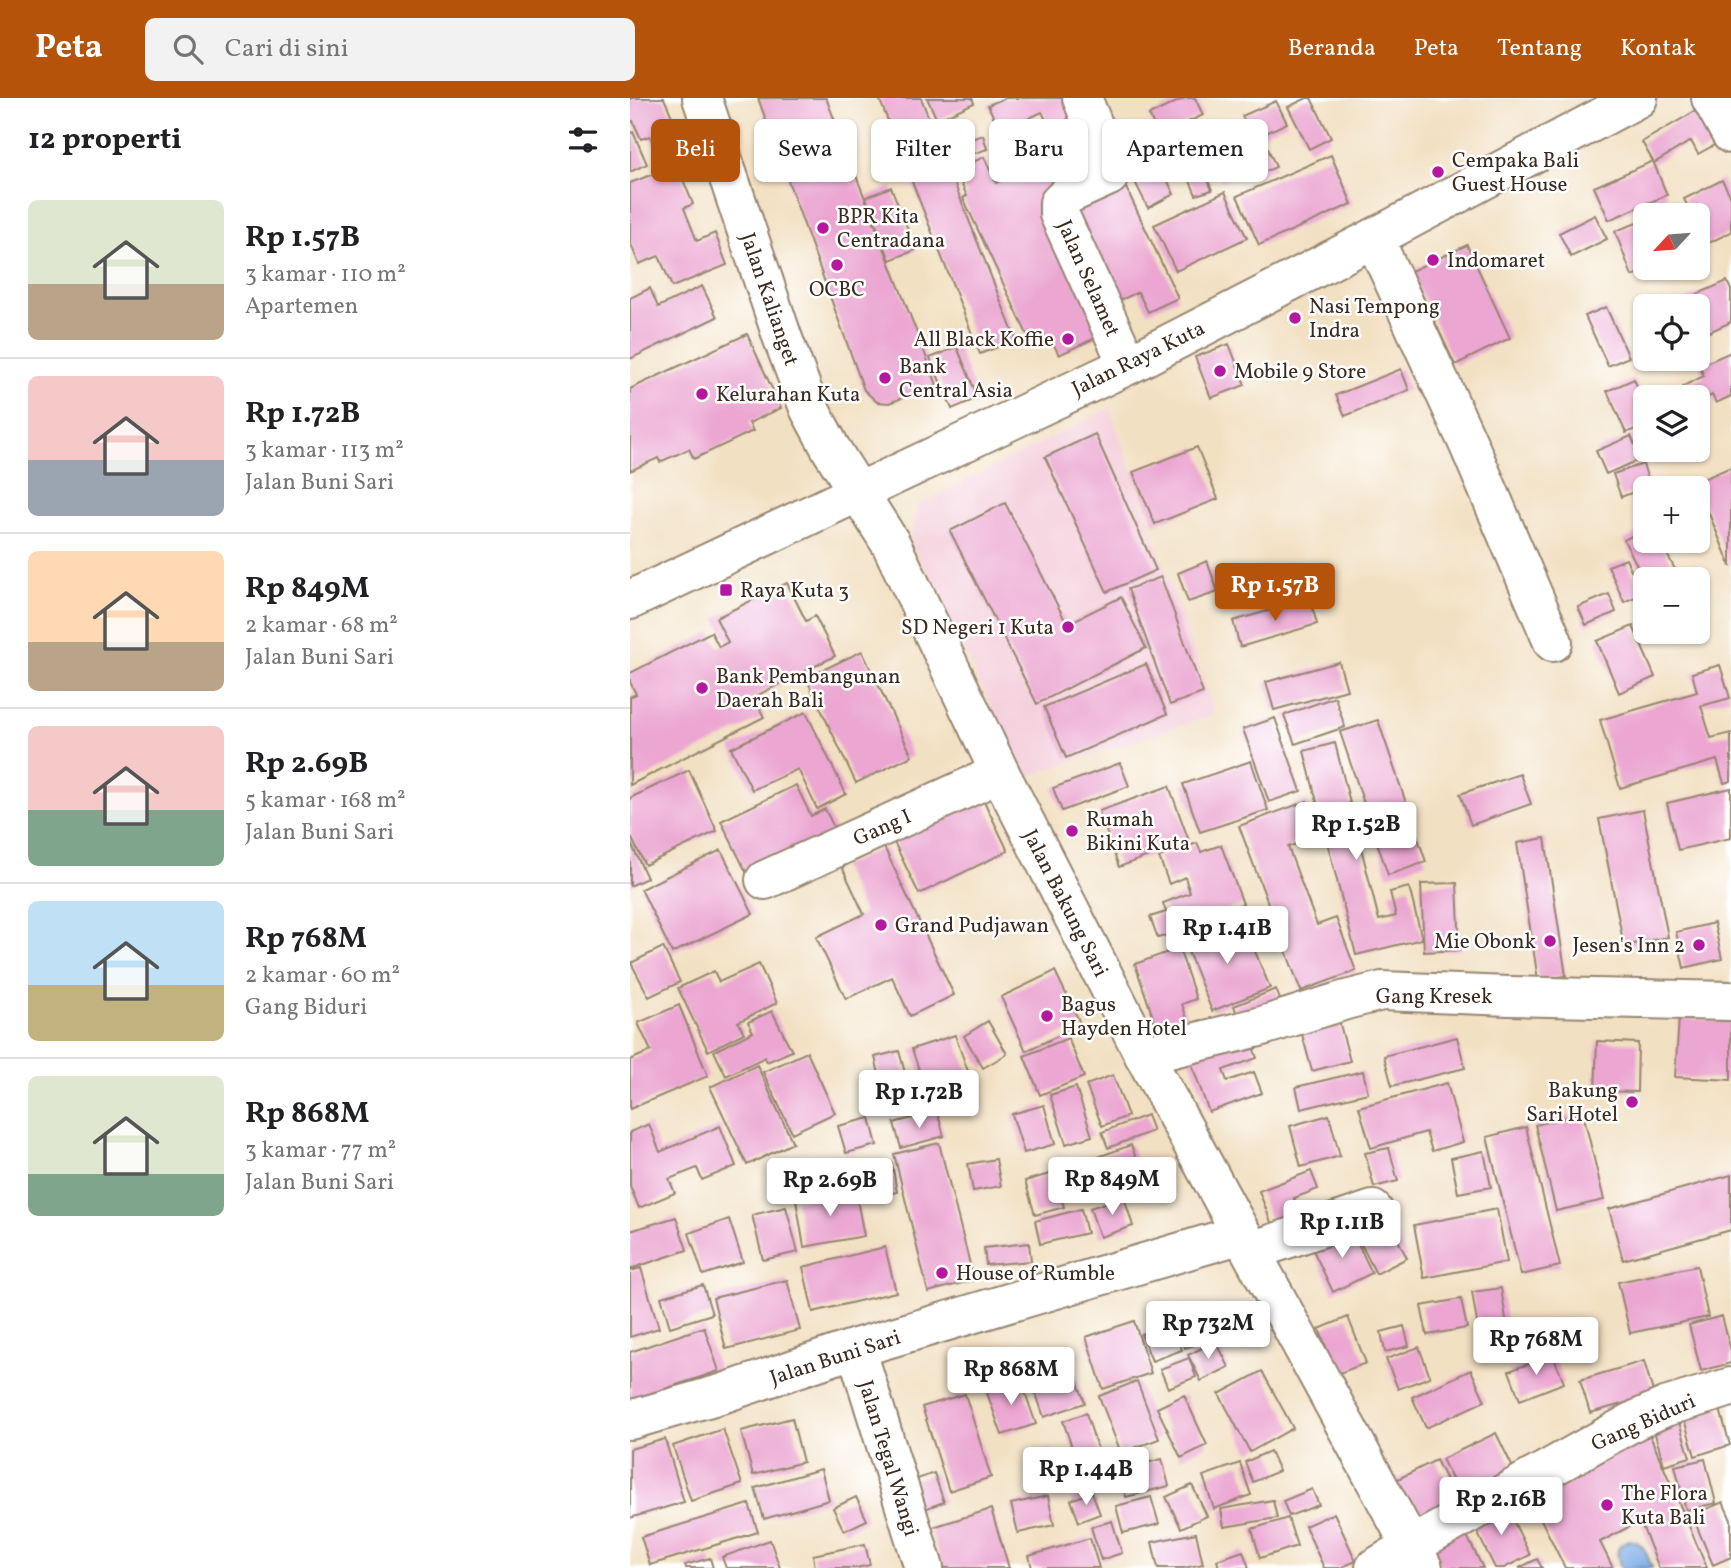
<!DOCTYPE html>
<html lang="id">
<meta charset="utf-8">
<style>
:root{--surface:#fff;--page:#f2f2f2;--text:#202124;--muted:#757577;--line:#e0e0e0;--accent:#b45309}
body{margin:0;font-family:Vollkorn,serif;background:var(--page);color:var(--text);height:100vh;display:flex;flex-direction:column;font-size:26px;white-space:nowrap}
*{box-sizing:border-box;margin:0}
p{font-size:23px;color:var(--muted)}
.icon{flex:none;width:38px;height:38px;fill:none;stroke:currentColor;stroke-width:2;stroke-linecap:round;stroke-linejoin:round}
.map{position:relative;flex:1;overflow:hidden}
.side{display:flex;flex-direction:column;background:var(--surface);width:630px}
.side>*{flex:none}
.top-card{position:absolute;left:21px;top:21px;width:665px;height:63px;display:flex;gap:14px}
.needle{width:46px;rotate:244deg}
.buttons{position:absolute;left:1003px;top:105px;display:grid;gap:14px}
.buttons a{display:grid;place-items:center;width:77px;height:77px;border-radius:10px;background:var(--surface);box-shadow:0 2px 5px #0004;font-size:35px}
.price{position:absolute;translate:-50% -60px;padding:0 16px;border-radius:7px;background:#fff;color:#222;font-size:23px;line-height:46px;filter:drop-shadow(0 2px 4px #0008)}
.price::after{content:'';position:absolute;left:50%;top:42px;width:21px;height:16px;margin-left:-10px;background:inherit;clip-path:polygon(0 0,100% 0,50% 100%)}
.price.selected{background:var(--accent);color:#fff}
ul{padding:0;list-style:none}
li{display:flex;align-items:center;gap:21px;height:175px;padding:0 28px}
li+li{border-top:2px solid var(--line)}
li span{display:grid;place-items:center;flex:none;width:196px;height:140px;border-radius:10px;color:#555}
li>.icon{margin-inline-start:auto}
span .icon{width:84px;height:84px;fill:#fffc;stroke-width:1}
li b{font-size:30px}
h2{display:flex;justify-content:space-between;align-items:center;height:84px;padding:0 28px;font-size:30px}
.pill{padding:0 24px;border-radius:10px;background:var(--surface);box-shadow:0 2px 5px #0004;font-size:24px;line-height:63px}
.pill.selected{background:var(--accent);color:#fff}
header{display:flex;align-items:center;gap:42px;box-sizing:border-box;height:98px;padding:0 35px;background:var(--accent);color:#fff}
header strong{font-size:33px}
nav{display:flex;gap:38px;margin-inline-start:auto;font-size:24px}
.search{width:490px;height:63px;background:var(--page);display:flex;align-items:center;gap:18px;box-sizing:border-box;padding:0 24px;border-radius:10px;color:var(--muted);font-size:26px}
main{display:flex;flex:1;min-height:0}
.map>svg:first-child{display:block}
.built{fill:#f4cfdc}
.water{fill:#7dace7;stroke:#5c6b82;stroke-width:2}
.building{fill:#eba6d1}
.lines{fill:none;stroke-linecap:round;stroke-linejoin:round}
.minor-casing{stroke:#968570;stroke-width:42}
.major-casing{stroke:#968570;stroke-width:42}
.minor{stroke:#fff;stroke-width:38}
.major{stroke:#fff;stroke-width:38}
.poi-dot{fill:#b5179e;stroke:#fff;stroke-width:2.5}
.labels{text-anchor:middle;stroke-width:5;stroke-linejoin:round;paint-order:stroke}
.poi-label{font-size:21px;fill:#3b2a1e;stroke:#fff;text-anchor:start}
.street-label{font-size:21px;fill:#3b2a1e;stroke:#fff}
</style>
<header>
<strong>Peta</strong>
<div class="search"><svg class="icon" aria-label="search" viewBox="0 0 24 24"><circle cx="10" cy="10" r="6"/><path d="M15 15l6 6"/></svg>Cari di sini</div>
<nav><a>Beranda</a><a>Peta</a><a>Tentang</a><a>Kontak</a></nav>
</header>
<main>
<section class="side">
<h2>12 properti<svg class="icon" aria-label="filters" viewBox="0 0 24 24"><path d="M4 7h16M4 17h16"/><circle cx="9" cy="7" r="2"/><circle cx="15" cy="17" r="2"/></svg></h2>
<ul>
<li><span style="background:linear-gradient(#dfe7d0 60%,#b9a48a 0)"><svg class="icon" aria-label="home" viewBox="0 0 24 24"><path d="M3 11l9-7 9 7M6 9v11h12V9"/></svg></span><div><b>Rp 1.57B</b><p>3 kamar · 110 m²</p><p>Apartemen</p></div></li>
<li><span style="background:linear-gradient(#f6c9c9 60%,#9aa5b1 0)"><svg class="icon" aria-label="home" viewBox="0 0 24 24"><path d="M3 11l9-7 9 7M6 9v11h12V9"/></svg></span><div><b>Rp 1.72B</b><p>3 kamar · 113 m²</p><p>Jalan Buni Sari</p></div></li>
<li><span style="background:linear-gradient(#ffd9b3 65%,#b9a48a 0)"><svg class="icon" aria-label="home" viewBox="0 0 24 24"><path d="M3 11l9-7 9 7M6 9v11h12V9"/></svg></span><div><b>Rp 849M</b><p>2 kamar · 68 m²</p><p>Jalan Buni Sari</p></div></li>
<li><span style="background:linear-gradient(#f6c9c9 60%,#7fa58c 0)"><svg class="icon" aria-label="home" viewBox="0 0 24 24"><path d="M3 11l9-7 9 7M6 9v11h12V9"/></svg></span><div><b>Rp 2.69B</b><p>5 kamar · 168 m²</p><p>Jalan Buni Sari</p></div></li>
<li><span style="background:linear-gradient(#bfe0f5 60%,#c2b280 0)"><svg class="icon" aria-label="home" viewBox="0 0 24 24"><path d="M3 11l9-7 9 7M6 9v11h12V9"/></svg></span><div><b>Rp 768M</b><p>2 kamar · 60 m²</p><p>Gang Biduri</p></div></li>
<li><span style="background:linear-gradient(#dfe7d0 70%,#7fa58c 0)"><svg class="icon" aria-label="home" viewBox="0 0 24 24"><path d="M3 11l9-7 9 7M6 9v11h12V9"/></svg></span><div><b>Rp 868M</b><p>3 kamar · 77 m²</p><p>Jalan Buni Sari</p></div></li>
</ul>
</section>
<div class="map">
<svg width="1101" height="1470" viewBox="0 0 1101 1470">
<rect width="100%" height="100%" fill="#fff"/>
<filter id="ink" filterUnits="userSpaceOnUse"><feTurbulence type="fractalNoise" baseFrequency=".0143" numOctaves="2"/><feDisplacementMap in="SourceGraphic" scale="14" xChannelSelector="R" yChannelSelector="G"/><feConvolveMatrix kernelMatrix="1 2 1 2 8 2 1 2 1" color-interpolation-filters="sRGB"/></filter>
<filter id="wash" filterUnits="userSpaceOnUse"><feTurbulence type="fractalNoise" baseFrequency=".00686" numOctaves="4" result="noise"/><feDisplacementMap in="SourceGraphic" scale="28" xChannelSelector="R" yChannelSelector="G"/><feGaussianBlur stdDeviation="1.57" result="paint"/><feColorMatrix in="noise" values="0 0 0 0 0 0 0 0 0 0 0 0 0 0 0 0 0 1.4 0 .05"/><feComposite in="paint" operator="in"/></filter>
<g filter="url(#wash)">
<rect width="100%" height="100%" fill="#f2e0c2"/>
<path class="built" d="M480,310L585,616L395,679L280,441L288,407Z"/>
<path class="water" d="M1000,1442C1015,1444 1017,1458 1022,1470H991C986,1457 984,1447 1000,1442Z"/>
<g id="blocks">
<path class="building" d="M0,0H34L56,51L30,62L20,38L11,41L3,23L0,24Z
M128,0H196L307,287L259,305L247,304L234,292Z
M249,0H291L386,242L350,256Z
M297,0H342L344,5L307,22Z
M375,0H434L443,19L420,30L412,14L370,34L358,7Z
M555,0H565L573,17L529,38L519,17Z
M677,0H681L701,40L679,51L658,9Z
M646,3L657,25L623,41L612,18Z
M1074,8L1093,42L1068,56L1061,43L1024,65L1012,44Z
M408,26L416,43L406,48L410,56L391,65L379,39Z
M590,32L605,78L591,83L576,38Z
M3,34L17,66L0,74V35Z
M559,35L570,60L548,70L536,45Z
M515,36L544,96L518,110L488,50Z
M353,37L357,51L337,58L332,44Z
M457,42L471,73L411,102L474,236L429,257L420,239L402,247L333,100L337,98L325,72L354,59L366,85Z
M636,46L646,69L617,81L607,58Z
M701,57L722,106L629,147L607,98Z
M1023,63L1037,97L979,122L964,89Z
M47,67L63,106L54,110L67,143L85,135L97,167L42,189L29,158L9,166L0,144V85Z
M573,70L582,92L566,97L557,76Z
M1092,82L1101,99V134L1077,146L1068,128V117H1062L1054,101Z
M493,83L548,200L518,214L508,194L482,206L437,110Z
M261,89L286,152L260,162L236,99Z
M595,94L617,140L546,173L524,127Z
M1048,109L1051,117H1028Z
M965,117L977,141L941,159L929,135Z
M1015,122V170H1024L1002,178L985,133Z
M837,147L880,240L825,267L781,173Z
M1097,183L1101,192V224L1068,239V208H1041Z
M72,188L87,219L0,261V200L20,190L28,209Z
M976,209L999,259L978,268L955,218Z
M117,236L151,310L119,325L123,333L64,361L59,351L30,364L28,360L0,373V291Z
M599,246L615,287L581,300L565,259Z
M327,249L348,300L322,311L300,260Z
M1101,254V298L1086,305L1082,297L1068,304V299H1058L1053,288L1074,278L1069,268Z
M771,271L779,292L715,318L706,297Z
M1004,281L1015,307V327L996,335L977,293Z
M465,336L526,472L477,494L415,359Z
M1001,338L1011,361L976,376L966,353Z
M567,349L588,401L525,426L503,374Z
M1013,366L1020,388L991,399L983,376Z
M1101,369V469L1066,384Z
M375,405L437,526L491,499L516,550L407,606L320,433Z
M1015,431V443H1030L1047,475L1034,481H1014L994,442Z
M996,461L1012,496L994,504L978,468Z
M577,463L588,494L558,504L548,475Z
M531,479L573,595L540,607L498,491Z
M157,485L176,523L185,518L205,558L124,599L134,619L0,687V599L6,596L0,584V575L81,534L89,549L98,544L86,520Z
M979,496L986,514L956,527L948,509Z
M680,501L687,526L610,549L603,523Z
M1003,528L1025,579L989,595L967,543Z
M232,553L282,658L226,685L176,580Z
M709,564L717,592L644,612L636,584Z
M516,566L537,616L436,660L414,609Z
M1090,567L1100,600L1071,608L1081,640L1101,635V683L1094,685L1087,662L990,690L970,622L1067,594L1062,575Z
M705,599L715,629L665,646L654,617Z
M176,614L216,696L187,711L168,671L122,692L101,650Z
M645,620L671,693L639,704L613,631Z
M748,622L796,764L758,777L710,634Z
M705,645L749,822L766,818L760,794L779,789L792,841L726,857L674,653Z
M621,663L638,712L570,734L553,686Z
M490,665L499,688L432,713L423,690Z
M59,672L87,733L15,767L0,737V700Z
M890,676L901,706L841,727L830,696Z
M166,687L181,718L195,711L211,744L122,786L91,723Z
M539,688L559,743L489,769L469,713Z
M1101,690V740L1048,752L1037,705Z
M353,701L378,753L289,796L264,744Z
M677,703L690,737L658,749L687,827L706,820L726,873L671,893L609,728Z
M1013,712L1038,839L994,848L969,721Z
M915,740L936,878L908,882L887,745Z
M0,743L17,780L0,788Z
M567,745L571,754L591,747L613,806L590,814L594,827L547,844L544,835L528,840L520,819L536,814L533,805L560,795L555,779L539,786L529,759Z
M254,749L324,897L280,918L262,879L216,901L186,839L234,816L212,769Z
M91,752L123,816L42,855L11,791Z
M827,785L830,852L794,854L791,786Z
M613,824L640,890L582,913L555,846Z
M1084,825L1092,861L1054,870L1046,834Z
M33,849L50,884L19,899L1,865Z
M549,850L566,901L552,906L559,926L571,922L572,926L530,940L505,866Z
M129,866L147,905L108,924L114,935L78,953L48,890L84,873L89,884Z
M425,873L451,927L396,953L371,899Z
M646,891L654,912L612,929L604,908Z
M49,907L78,978L0,1011V962L21,953L8,925Z
M142,913L162,953L137,964L135,959L96,978L84,953L123,934L118,924Z
M708,919L720,963L682,973L670,929Z
M1049,920L1101,923V982L1045,979Z
M358,923L377,956L353,970L334,938Z
M325,937L340,979L296,993L282,951Z
M619,937L627,960L593,972L597,983L624,974L632,995L579,1014L559,959Z
M827,939L835,970L762,988L754,958Z
M438,940L454,979L410,997L394,958Z
M967,943L1008,945L1007,994L965,993Z
M269,953L277,982L252,989L245,959Z
M177,954L205,1015L162,1035L133,974Z
M127,967L163,1045L117,1067L80,989Z
M733,973L738,995L671,1011L666,989Z
M483,977L498,1018L472,1028L456,987Z
M817,985L833,1044L802,1053L796,1034L741,1050L729,1009Z
M446,989L462,1038L436,1046L420,997Z
M414,1007L425,1046L394,1055L382,1016Z
M307,1013L314,1038L271,1050L264,1025Z
M953,1015L974,1102L926,1113L905,1027Z
M517,1017L523,1033L478,1050L472,1034Z
M699,1017L710,1058L671,1069L660,1028Z
M240,1020L247,1047L216,1055L208,1028Z
M19,1026L30,1054L90,1028L106,1068L72,1082L67,1070L39,1081L45,1095L9,1110L0,1088V1034Z
M896,1029L930,1168L891,1177L857,1039Z
M309,1045L344,1182L298,1194L264,1056Z
M501,1047L513,1079L466,1096L454,1064Z
M759,1050L768,1083L744,1089L735,1055Z
M854,1053L861,1089L828,1095L821,1060Z
M366,1061L371,1088L343,1093L338,1066Z
M262,1065L267,1094L240,1099L235,1069Z
M681,1073L688,1091L664,1100L672,1121L644,1132L629,1093Z
M423,1075L434,1109L405,1117L395,1083Z
M1101,1077V1132L993,1162L979,1111Z
M225,1091L234,1138L174,1149L166,1102Z
M494,1099L503,1128L470,1139L460,1110Z
M156,1109L168,1154L133,1162L122,1117Z
M451,1111L457,1135L410,1146L405,1123Z
M867,1111L877,1164L794,1180L784,1127Z
M46,1119L57,1152L0,1171V1133Z
M99,1121L113,1164L73,1177L59,1135Z
M760,1126L777,1160L746,1176L729,1142Z
M721,1131L742,1175L703,1194L682,1150Z
M399,1145L401,1163L356,1167L354,1150Z
M255,1149L266,1194L183,1214L173,1169Z
M1067,1168L1078,1219L1000,1235L988,1184Z
M11,1170L29,1230L0,1239V1173Z
M157,1182L170,1232L96,1251L83,1200Z
M73,1187L82,1216L40,1229L31,1199Z
M871,1190L877,1227L848,1231L842,1194Z
M831,1201L837,1230L797,1237L791,1208Z
M587,1211L595,1238L555,1250L547,1223Z
M1092,1218L1101,1253V1265L1071,1273L1059,1227Z
M718,1219L736,1265L707,1276L689,1231Z
M921,1222L928,1243L875,1259L869,1239Z
M504,1223L521,1275L473,1291L456,1239Z
M541,1224L552,1252L522,1263L511,1236Z
M774,1228L779,1248L755,1254L751,1234Z
M74,1229L89,1273L1,1302L0,1298V1254Z
M586,1243L599,1269L571,1283L558,1257Z
M789,1249L800,1279L768,1291L756,1261Z
M438,1256L455,1305L414,1319L397,1270Z
M923,1257L934,1285L890,1302L879,1273Z
M559,1260L566,1279L538,1290L530,1271Z
M1014,1263L1024,1297L960,1315L950,1282Z
M841,1272L855,1303L796,1330L782,1299Z
M632,1273L663,1330L620,1354L589,1296Z
M390,1280L406,1326L372,1337L356,1292Z
M507,1283L529,1341L491,1355L469,1298Z
M335,1296L361,1379L319,1393L292,1309Z
M554,1297L577,1347L551,1360L527,1310Z
M1088,1304L1100,1347L1065,1358L1052,1315Z
M456,1315L471,1362L449,1370L433,1323Z
M162,1320L173,1364L123,1377L111,1333Z
M1048,1321L1060,1359L1034,1367L1023,1329Z
M1015,1326L1077,1470H1029L1010,1423L970,1444L983,1470H935L896,1391Z
M93,1331L112,1386L61,1403L43,1348Z
M866,1335L887,1378L834,1405L812,1361Z
M35,1341L54,1404L0,1420V1351Z
M422,1351L428,1386L404,1391L397,1355Z
M640,1353L649,1373L623,1384L615,1364Z
M532,1361L539,1388L496,1399L489,1372Z
M1075,1361L1086,1405L1056,1412L1045,1368Z
M806,1362L832,1414L781,1439L756,1387Z
M610,1365L621,1397L584,1411L573,1378Z
M191,1371L199,1402L134,1421L125,1390Z
M304,1375L314,1404L286,1414L276,1385Z
M562,1387L577,1418L551,1430L536,1399Z
M682,1391L689,1407L659,1418L653,1403Z
M462,1394L470,1416L449,1424L441,1402Z
M418,1398L424,1427L388,1435L381,1406Z
M226,1399L237,1422L214,1433L203,1410Z
M521,1399L529,1426L493,1435L486,1408Z
M643,1402L647,1420L594,1429L591,1411Z
M1093,1404L1101,1422V1459L1083,1467L1062,1417Z
M119,1406L128,1434L20,1467L11,1439Z
M875,1406L900,1457L874,1470H865L841,1422Z
M361,1411L379,1470H313L300,1430Z
M704,1415L726,1463L710,1470H694L675,1428Z
M658,1420L667,1448L630,1460L622,1431Z
M482,1423L492,1455L471,1462L461,1429Z
M832,1428L853,1470H812L799,1444Z
M566,1435L573,1466L554,1470H528L522,1444Z
M460,1440L469,1470H402L399,1458Z
M140,1442L150,1470H96L92,1459Z
M235,1446L240,1467L226,1470H185L183,1457Z
M613,1453L619,1470H589L587,1462Z
M80,1460L83,1470H56L55,1467Z
M907,1461L912,1470H889Z"/>
</g>
</g>
<g filter="url(#ink)">
<use href="#blocks" fill-opacity="0" stroke="#968570" stroke-width="2"/>
<g class="lines">
<g class="minor-casing">
<path id="minor" d="M452,0L478,63L480,71L479,78L437,97L429,105V116L498,267
M1081,0L1101,36
M744,140L838,345L923,544
M135,782L370,675
M514,957L629,929L716,902L752,893L879,898L1101,903
M621,1153L743,1112
M745,1470L781,1448L1006,1322L1035,1309L1101,1289"/>
</g>
<g class="major-casing">
<path id="major" d="M72,0L153,241L179,310L201,351L261,446L370,675L514,957L793,1470
M0,502L498,267L744,140L1008,0
M226,1250L294,1470
M0,1322L94,1295L226,1250L612,1136"/>
</g>
<use href="#minor" class="minor"/>
<use href="#major" class="major"/>
</g>
</g>
<g class="poi-dot">
<circle cx="808" cy="74" r="7"/>
<circle cx="193" cy="130" r="7"/>
<circle cx="803" cy="162" r="7"/>
<circle cx="207" cy="167" r="7"/>
<circle cx="665" cy="220" r="7"/>
<circle cx="438" cy="241" r="7"/>
<circle cx="590" cy="273" r="7"/>
<circle cx="255" cy="280" r="7"/>
<circle cx="72" cy="296" r="7"/>
<rect x="89" y="485" width="14" height="14" rx="3.5"/>
<circle cx="438" cy="529" r="7"/>
<circle cx="72" cy="590" r="7"/>
<circle cx="442" cy="733" r="7"/>
<circle cx="251" cy="827" r="7"/>
<circle cx="920" cy="843" r="7"/>
<circle cx="1069" cy="847" r="7"/>
<circle cx="417" cy="918" r="7"/>
<circle cx="1002" cy="1004" r="7"/>
<circle cx="312" cy="1175" r="7"/>
<circle cx="977" cy="1407" r="7"/>
</g>
<g class="labels">
<g class="poi-label">
<text x="822" y="69">Cempaka Bali<tspan x="822" dy="24">Guest House</tspan></text>
<text x="207" y="125">BPR Kita<tspan x="207" dy="24">Centradana</tspan></text>
<text x="817" y="169">Indomaret</text>
<text x="207" y="198" text-anchor="middle">OCBC</text>
<text x="679" y="215">Nasi Tempong<tspan x="679" dy="24">Indra</tspan></text>
<text x="424" y="248" text-anchor="end">All Black Koffie</text>
<text x="269" y="275">Bank<tspan x="269" dy="24">Central Asia</tspan></text>
<text x="604" y="280">Mobile 9 Store</text>
<text x="86" y="303">Kelurahan Kuta</text>
<text x="110" y="499">Raya Kuta 3</text>
<text x="424" y="536" text-anchor="end">SD Negeri 1 Kuta</text>
<text x="86" y="585">Bank Pembangunan<tspan x="86" dy="24">Daerah Bali</tspan></text>
<text x="456" y="728">Rumah<tspan x="456" dy="24">Bikini Kuta</tspan></text>
<text x="265" y="834">Grand Pudjawan</text>
<text x="906" y="850" text-anchor="end">Mie Obonk</text>
<text x="1055" y="854" text-anchor="end">Jesen's Inn 2</text>
<text x="431" y="913">Bagus<tspan x="431" dy="24">Hayden Hotel</tspan></text>
<text x="988" y="999" text-anchor="end">Bakung<tspan x="988" dy="24">Sari Hotel</tspan></text>
<text x="326" y="1182">House of Rumble</text>
<text x="991" y="1402">The Flora<tspan x="991" dy="24">Kuta Bali</tspan></text>
</g>
<g class="street-label">
<text transform="translate(459 180) rotate(66)" y="7">Jalan Selamet</text>
<text transform="translate(140 201) rotate(71)" y="7">Jalan Kalianget</text>
<text transform="translate(508 260) rotate(-26)" y="7">Jalan Raya Kuta</text>
<text transform="translate(252 729) rotate(-24)" y="7">Gang I</text>
<text transform="translate(436 805) rotate(63)" y="7">Jalan Bakung Sari</text>
<text x="804" y="905">Gang Kresek</text>
<text transform="translate(205 1259) rotate(-18)" y="7">Jalan Buni Sari</text>
<text transform="translate(1013 1324) rotate(-24)" y="7">Gang Biduri</text>
<text transform="translate(259 1360) rotate(73)" y="7">Jalan Tegal Wangi</text>
</g>
</g>
</svg>
<div class="buttons">
<a><svg class="needle" viewBox="-14 -14 28 28"><path d="M0-13l5 13h-10z" fill="#e53935"/><path d="M0 13l5-13h-10z" fill="#757577"/></svg></a>
<a><svg class="icon" aria-label="locate" viewBox="0 0 24 24"><circle cx="12" cy="12" r="6"/><path d="M12 2v4M12 18v4M2 12h4M18 12h4"/></svg></a>
<a><svg class="icon" aria-label="layers" viewBox="0 0 24 24"><path d="M12 4l9 5-9 5-9-5zM3 14l9 5 9-5"/></svg></a>
<a>+</a>
<a>−</a>
</div>
<b class="price selected" style="left:645px;top:525px">Rp 1.57B</b>
<b class="price" style="left:726px;top:764px">Rp 1.52B</b>
<b class="price" style="left:597px;top:868px">Rp 1.41B</b>
<b class="price" style="left:289px;top:1032px">Rp 1.72B</b>
<b class="price" style="left:482px;top:1119px">Rp 849M</b>
<b class="price" style="left:200px;top:1120px">Rp 2.69B</b>
<b class="price" style="left:712px;top:1162px">Rp 1.11B</b>
<b class="price" style="left:578px;top:1263px">Rp 732M</b>
<b class="price" style="left:906px;top:1279px">Rp 768M</b>
<b class="price" style="left:381px;top:1309px">Rp 868M</b>
<b class="price" style="left:456px;top:1409px">Rp 1.44B</b>
<b class="price" style="left:871px;top:1439px">Rp 2.16B</b>
<div class="top-card">
<a class="pill selected">Beli</a>
<a class="pill">Sewa</a>
<a class="pill">Filter</a>
<a class="pill">Baru</a>
<a class="pill">Apartemen</a>
</div>
</div>
</main>
